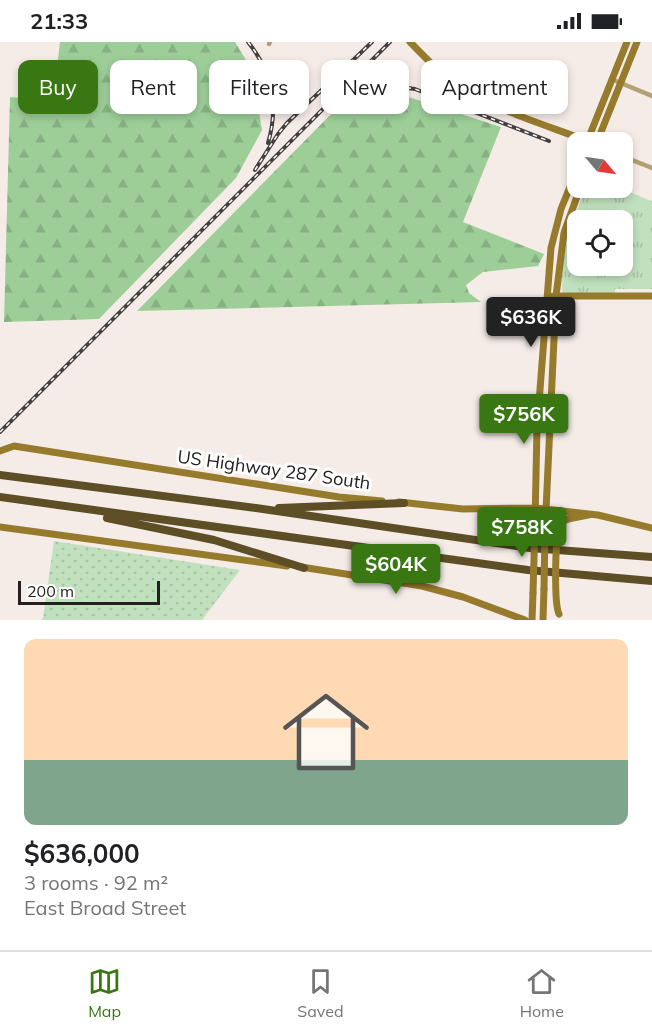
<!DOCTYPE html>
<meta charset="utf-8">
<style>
:root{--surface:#fff;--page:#f2f2f2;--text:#202124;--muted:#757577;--line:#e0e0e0;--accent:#387712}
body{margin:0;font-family:Mulish,sans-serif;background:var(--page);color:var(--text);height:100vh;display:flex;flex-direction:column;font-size:22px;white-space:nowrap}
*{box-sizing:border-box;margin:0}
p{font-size:20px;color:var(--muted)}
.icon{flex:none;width:33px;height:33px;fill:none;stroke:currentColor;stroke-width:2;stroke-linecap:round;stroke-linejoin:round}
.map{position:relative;height:578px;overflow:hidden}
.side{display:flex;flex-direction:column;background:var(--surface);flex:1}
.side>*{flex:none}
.banner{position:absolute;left:18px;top:18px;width:616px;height:54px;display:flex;gap:12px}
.needle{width:39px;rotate:119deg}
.tools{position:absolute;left:567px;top:90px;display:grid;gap:12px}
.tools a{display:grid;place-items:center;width:66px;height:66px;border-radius:12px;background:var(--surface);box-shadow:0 3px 9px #0003;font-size:30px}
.scale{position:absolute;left:18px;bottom:15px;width:142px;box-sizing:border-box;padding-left:6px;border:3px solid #24201f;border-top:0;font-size:16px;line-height:21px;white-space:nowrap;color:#24201f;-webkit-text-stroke:4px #fff;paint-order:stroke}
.price{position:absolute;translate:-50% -51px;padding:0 14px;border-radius:6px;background:var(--accent);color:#fff;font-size:20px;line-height:39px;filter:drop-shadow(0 2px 3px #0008)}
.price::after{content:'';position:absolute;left:50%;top:36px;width:18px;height:14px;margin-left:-9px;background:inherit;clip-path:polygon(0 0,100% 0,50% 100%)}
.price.on{background:#222;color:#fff}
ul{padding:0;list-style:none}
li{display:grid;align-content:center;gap:12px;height:318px;padding:0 24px}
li+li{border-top:2px solid var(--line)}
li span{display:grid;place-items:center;height:186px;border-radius:12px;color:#555}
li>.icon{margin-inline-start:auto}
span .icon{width:108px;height:108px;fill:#fffc;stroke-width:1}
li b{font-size:26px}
.tag{padding:0 21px;border-radius:12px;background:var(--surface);box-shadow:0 3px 9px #0003;font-size:21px;line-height:54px}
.tag.on{background:var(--accent);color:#fff}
.status{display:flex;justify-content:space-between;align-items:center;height:42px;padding:0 30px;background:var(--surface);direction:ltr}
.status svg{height:16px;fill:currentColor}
.dock{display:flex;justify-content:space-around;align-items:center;height:84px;border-top:2px solid var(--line);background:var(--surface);font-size:16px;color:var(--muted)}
.dock a{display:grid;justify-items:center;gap:3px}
.dock .on{color:var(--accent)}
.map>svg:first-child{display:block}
.grass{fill:url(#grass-dots)}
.forest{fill:url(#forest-firs)}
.park{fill:url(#park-tufts);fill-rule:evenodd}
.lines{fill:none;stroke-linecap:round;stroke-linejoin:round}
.street{stroke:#b4a172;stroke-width:4.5}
.secondary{stroke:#977b2c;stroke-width:7}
.highway{stroke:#5d4e26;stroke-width:8}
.rail-casing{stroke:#45403e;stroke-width:4}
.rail{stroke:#fff;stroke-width:1.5;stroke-dasharray:4.5;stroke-linecap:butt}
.secondary-bridge{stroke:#977b2c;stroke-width:7}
.labels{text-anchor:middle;stroke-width:6;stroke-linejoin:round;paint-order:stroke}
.street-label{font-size:18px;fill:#24201f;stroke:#fff}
</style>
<div class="status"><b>21:33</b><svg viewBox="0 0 49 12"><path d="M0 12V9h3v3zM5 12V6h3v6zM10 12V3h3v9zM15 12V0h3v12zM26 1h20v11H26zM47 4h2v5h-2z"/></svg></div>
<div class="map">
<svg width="652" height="578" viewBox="0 0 652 578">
<defs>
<pattern id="grass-dots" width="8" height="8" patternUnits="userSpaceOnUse" patternTransform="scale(1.5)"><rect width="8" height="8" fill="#c1e1be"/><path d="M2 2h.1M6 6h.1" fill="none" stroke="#a6c1a3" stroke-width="1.8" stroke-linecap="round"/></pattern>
<pattern id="forest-firs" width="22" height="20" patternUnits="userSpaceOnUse" patternTransform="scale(1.5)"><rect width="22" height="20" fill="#9dce98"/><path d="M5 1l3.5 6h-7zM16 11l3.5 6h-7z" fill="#87b183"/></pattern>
<pattern id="park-tufts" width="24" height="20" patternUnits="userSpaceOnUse" patternTransform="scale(1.5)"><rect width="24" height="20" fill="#c1e1be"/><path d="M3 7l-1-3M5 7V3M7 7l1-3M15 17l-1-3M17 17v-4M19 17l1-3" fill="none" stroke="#a6c1a3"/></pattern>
</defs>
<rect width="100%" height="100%" fill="#f5ece8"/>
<path class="grass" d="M54,499L240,528L202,578H41L43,576Z"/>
<path class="forest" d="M60,0H235L252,28L262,88L236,136L99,277L4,280L10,55L53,59Z
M390,49L501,85L463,180L544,212L538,224L483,230L466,243L469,251L481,260L137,269L339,64Z"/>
<path class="park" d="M586,146H619L652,159V247H615V257H564C556,223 573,177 586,146ZM578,178H622V224H578Z"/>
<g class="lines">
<path class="street" d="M269,2L270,0
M611,37L652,54
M622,114L652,126"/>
<path class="secondary" d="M410,0C427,17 445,37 466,49C504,71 549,84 590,100
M587,100L627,0
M597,100L637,0
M553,254H652
M0,409L14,404L339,455L382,459
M399,460L463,467L535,466L598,473L652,486
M568,477L588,473
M535,481L537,386L551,206L561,167L578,125
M0,485L287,524
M545,490L556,254L564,191L580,146
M301,525L422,544L463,555L525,578
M532,578L533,551
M543,578L544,547"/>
<path class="highway" d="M0,433L256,466L530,506L652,515
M0,455L528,528L652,539
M279,466L404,461
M107,476L214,498L304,526"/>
<g class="rail-casing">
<path id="rail" d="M248,0C272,30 279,64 268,101
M337,59C361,45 387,42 415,47L549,99
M255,128L278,92L287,81L372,0
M0,390L390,0"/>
</g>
<use href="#rail" class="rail"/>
<path class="secondary-bridge" d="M544,547L545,490
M533,551L535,481
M559,572C554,562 555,500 559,487C560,482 563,479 568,477"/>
</g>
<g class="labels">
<g class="street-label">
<text transform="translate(274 428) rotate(8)" y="6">US Highway 287 South</text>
</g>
</g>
</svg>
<div class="tools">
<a><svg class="needle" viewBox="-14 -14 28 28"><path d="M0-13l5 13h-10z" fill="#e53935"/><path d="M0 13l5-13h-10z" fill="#757577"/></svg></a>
<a><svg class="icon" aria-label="locate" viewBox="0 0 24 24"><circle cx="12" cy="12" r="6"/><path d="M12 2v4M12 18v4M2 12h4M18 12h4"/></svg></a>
</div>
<div class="scale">200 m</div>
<b class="price on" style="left:531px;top:306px">$636K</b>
<b class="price" style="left:524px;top:403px">$756K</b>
<b class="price" style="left:522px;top:516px">$758K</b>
<b class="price" style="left:396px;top:553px">$604K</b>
<div class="banner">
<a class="tag on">Buy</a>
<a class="tag">Rent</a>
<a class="tag">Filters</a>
<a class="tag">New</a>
<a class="tag">Apartment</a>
</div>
</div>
<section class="side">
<ul>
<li><span style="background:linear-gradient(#ffd9b3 65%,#7fa58c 0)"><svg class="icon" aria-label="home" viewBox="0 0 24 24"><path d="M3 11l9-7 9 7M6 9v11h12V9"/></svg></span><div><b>$636,000</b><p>3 rooms · 92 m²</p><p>East Broad Street</p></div></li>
</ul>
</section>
<nav class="dock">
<a class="on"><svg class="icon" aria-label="map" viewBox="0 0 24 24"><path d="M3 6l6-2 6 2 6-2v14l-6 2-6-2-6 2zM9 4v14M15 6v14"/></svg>Map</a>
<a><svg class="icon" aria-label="saved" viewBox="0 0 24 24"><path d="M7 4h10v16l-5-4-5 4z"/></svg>Saved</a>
<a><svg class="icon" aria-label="home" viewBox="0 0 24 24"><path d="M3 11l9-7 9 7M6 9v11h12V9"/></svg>Home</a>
</nav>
